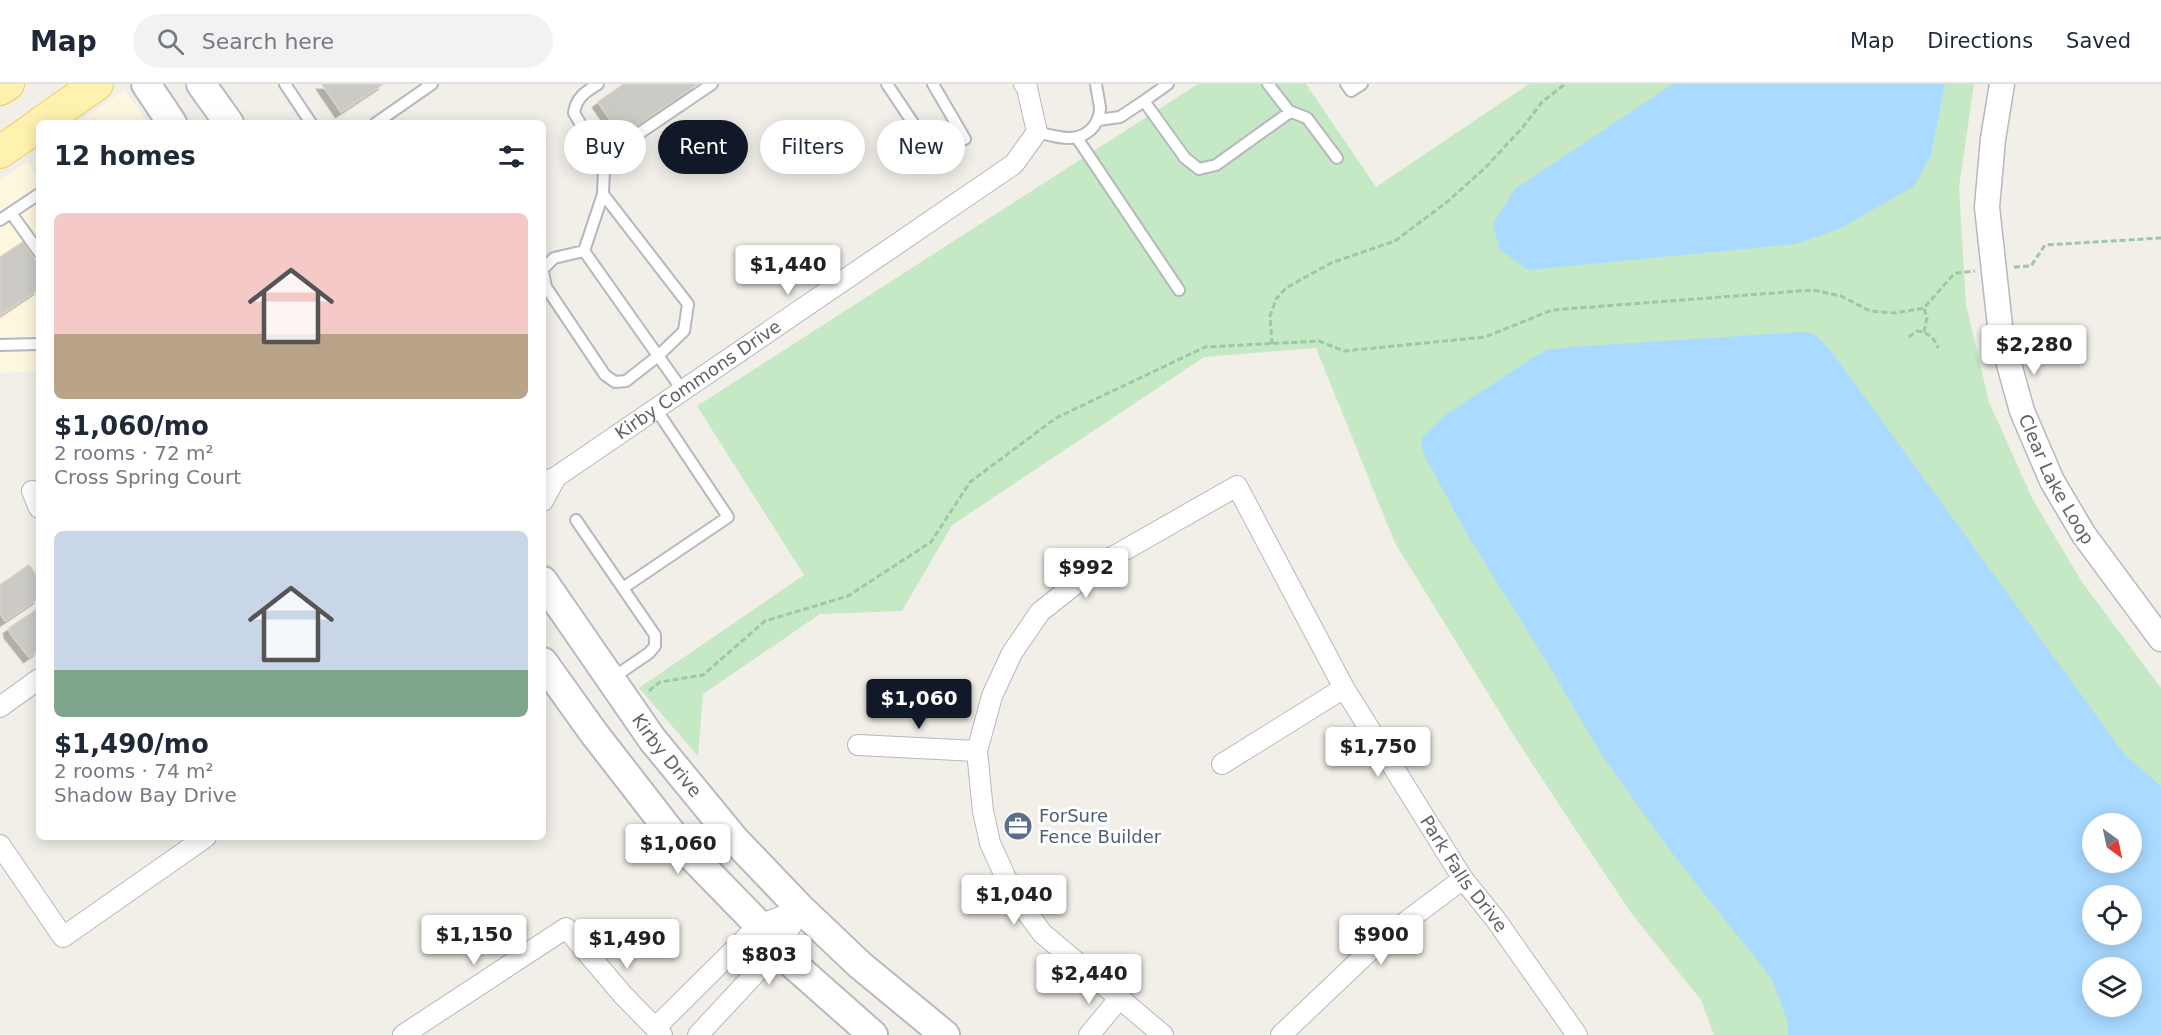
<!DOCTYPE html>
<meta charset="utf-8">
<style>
:root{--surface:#fff;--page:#f2f2f3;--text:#1f2937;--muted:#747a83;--line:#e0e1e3;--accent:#111827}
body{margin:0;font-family:"DejaVu Sans",sans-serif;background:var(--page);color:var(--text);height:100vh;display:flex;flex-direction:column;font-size:22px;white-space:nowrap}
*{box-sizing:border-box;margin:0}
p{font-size:20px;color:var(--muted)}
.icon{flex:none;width:33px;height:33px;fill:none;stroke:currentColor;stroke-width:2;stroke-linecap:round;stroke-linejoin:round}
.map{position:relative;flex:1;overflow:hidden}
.panel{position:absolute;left:36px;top:36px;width:510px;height:720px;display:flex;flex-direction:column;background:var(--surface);border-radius:9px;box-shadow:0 3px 15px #0003}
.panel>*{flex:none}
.hud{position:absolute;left:564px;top:36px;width:570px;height:54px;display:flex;gap:12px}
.needle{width:39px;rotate:147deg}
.controls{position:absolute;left:2082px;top:729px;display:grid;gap:12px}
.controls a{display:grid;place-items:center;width:60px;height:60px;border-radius:50%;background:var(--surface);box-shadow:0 3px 15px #0003;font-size:30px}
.price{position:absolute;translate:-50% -51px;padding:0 14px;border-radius:6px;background:#fff;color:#222;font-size:20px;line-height:39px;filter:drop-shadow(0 2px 3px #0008)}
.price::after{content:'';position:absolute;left:50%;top:36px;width:18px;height:14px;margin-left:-9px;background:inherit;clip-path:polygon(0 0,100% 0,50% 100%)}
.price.active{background:var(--accent);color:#fff}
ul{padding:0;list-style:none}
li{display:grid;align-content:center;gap:12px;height:318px;padding:0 18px}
li span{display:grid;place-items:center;height:186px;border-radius:9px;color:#555}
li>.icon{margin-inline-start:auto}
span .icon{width:108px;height:108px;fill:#fffc;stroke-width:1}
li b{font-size:26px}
h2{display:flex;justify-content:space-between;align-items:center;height:72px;padding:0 18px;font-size:26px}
.pill{padding:0 21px;border-radius:27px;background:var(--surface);box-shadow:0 3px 15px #0003;font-size:21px;line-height:54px}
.pill.active{background:var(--accent);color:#fff}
header{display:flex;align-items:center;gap:36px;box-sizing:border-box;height:84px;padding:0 30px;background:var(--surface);border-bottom:2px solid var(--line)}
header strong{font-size:28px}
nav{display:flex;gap:33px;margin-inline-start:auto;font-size:21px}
.search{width:420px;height:54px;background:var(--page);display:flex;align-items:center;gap:15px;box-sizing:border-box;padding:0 21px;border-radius:33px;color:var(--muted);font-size:22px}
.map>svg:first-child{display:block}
.commercial{fill:#fef7e0}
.green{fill:#c5e8c5;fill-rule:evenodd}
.water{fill:#aadaff;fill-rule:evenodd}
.building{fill:#cccac5;stroke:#d6d1c6;stroke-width:1.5;filter:url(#shadow)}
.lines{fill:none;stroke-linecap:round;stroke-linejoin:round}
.service-casing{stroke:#b5b8bc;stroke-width:14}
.minor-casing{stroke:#b5b8bc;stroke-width:22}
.tertiary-casing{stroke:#b5b8bc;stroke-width:27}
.secondary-casing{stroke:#b6babf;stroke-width:32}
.primary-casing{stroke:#f2c960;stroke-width:34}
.path{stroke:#9cc7a9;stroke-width:3;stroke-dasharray:6 3;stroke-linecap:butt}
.service{stroke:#fff;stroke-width:10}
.minor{stroke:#fff;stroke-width:20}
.tertiary{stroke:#fff;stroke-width:24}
.secondary{stroke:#fff;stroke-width:28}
.primary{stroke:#fff2af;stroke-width:32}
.labels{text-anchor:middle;stroke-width:6;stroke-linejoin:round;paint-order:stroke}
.street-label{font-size:18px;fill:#5f6368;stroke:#fff}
.service-label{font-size:18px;fill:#4e5e75;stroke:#fff;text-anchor:start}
</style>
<header>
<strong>Map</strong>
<div class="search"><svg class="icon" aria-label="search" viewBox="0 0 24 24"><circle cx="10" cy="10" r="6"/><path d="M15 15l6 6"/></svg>Search here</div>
<nav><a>Map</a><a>Directions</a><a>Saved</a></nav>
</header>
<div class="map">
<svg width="2161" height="951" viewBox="0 0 2161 951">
<defs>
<filter id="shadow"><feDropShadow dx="-5.5" dy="5.5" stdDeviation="0" flood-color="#0004"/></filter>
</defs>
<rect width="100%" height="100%" fill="#f1efe8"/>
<path class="commercial" d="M125,6L148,39H76Z
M28,78L39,96V287L0,289V96Z"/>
<path class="green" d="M1198,0H1306L1376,103L1529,0H1974L1959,103L1966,221L1989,318L2033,416L2082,498L2161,604V951H1714L1701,916L1632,830L1587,763L1518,658L1395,459L1316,264L1204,273L952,441L902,527L820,530L703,610L698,672L639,604L804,491L697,322ZM2092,740H2132V778H2092ZM2092,812H2132V850H2092ZM2092,884H2132V922H2092Z"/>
<path class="water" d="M1673,0H1945L1931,71L1914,102L1839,145L1795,160L1528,186L1499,165L1493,140L1515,105Z
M1804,248L1817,252L1831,267L2125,671L2161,702V951H1788V939L1772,895L1675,773L1603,673L1547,578L1468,452L1423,369L1421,354L1444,332L1534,273L1547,266L1569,263ZM2092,740H2132V778H2092ZM2092,812H2132V850H2092ZM2092,884H2132V922H2092Z"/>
<path class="building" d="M322,0H383L341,28Z
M624,0H697L621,52L598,18Z
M23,158L39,182V205L0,231V173Z
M29,481L37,493L39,491V514L5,537L0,529V501Z
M39,524V566L29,573L10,549L9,544Z"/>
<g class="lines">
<g class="service-casing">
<path id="service" d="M285,0L311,39
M887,0L913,39
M933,0L965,55
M1268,0L1289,27L1307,34L1337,74
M1346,0L1351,7L1362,0
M1144,17L1168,0
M1098,36L1120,33L1144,17L1185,74L1199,85L1216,81L1290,28
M376,39L432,0
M1037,48C1057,53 1079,61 1094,42C1098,36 1100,31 1100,24C1099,16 1097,8 1096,0
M1077,54L1179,206
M595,64L574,29C576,14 585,8 598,0
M11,129L39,168
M0,136L39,110
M543,185L554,174L584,167
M543,188L546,203L605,291L615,298L626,297L658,272L684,247L688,220L603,110
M0,261L39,260
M683,307L584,167L603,110L604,84L619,63L712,0
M576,436L655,551V562L649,569L611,595
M623,504L728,433L656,325"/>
</g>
<g class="minor-casing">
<g id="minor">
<path id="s1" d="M543,398L556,393L1014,80L1037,48L1027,4L1024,0"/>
<path d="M32,407L39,424"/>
<path d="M543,417L556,393"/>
<path d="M0,623L39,595"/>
<path d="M858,661L977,667"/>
<path d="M1222,680L1344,604"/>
<path d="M0,761L63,853L206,753"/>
<path d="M655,944L759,841L801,825"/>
<path d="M403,951L566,844L623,911L662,951"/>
<path d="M698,951L777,866L801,825"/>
<path d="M1089,951L1119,915"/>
<path id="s2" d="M1163,951L1042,849L1020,819L1005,792L990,759L983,727L977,667L992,612L1012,569L1040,528L1102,479L1237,402L1344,604L1463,795L1496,836L1577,951"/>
<path d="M1281,951L1380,857L1463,795"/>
</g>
</g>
<g class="tertiary-casing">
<g id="tertiary">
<path id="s3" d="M2002,0L1993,55L1987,123L2001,251L2022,327L2052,397L2084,451L2161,555"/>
</g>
</g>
<g class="secondary-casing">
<g id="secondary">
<path d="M146,0L172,39"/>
<path d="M201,0L229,39"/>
<path id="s4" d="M543,497L652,655L734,755L801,825L860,881L945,951"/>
<path d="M543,578L593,648L679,759L759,841L777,866L873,951"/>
</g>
</g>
<g class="primary-casing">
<path id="primary" d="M0,5L8,0
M41,39L97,0
M0,68L39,41"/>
</g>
<path class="path" d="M2014,183L2031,182L2045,161L2161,154
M1924,248L1927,234L1924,224
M1909,253L1917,247C1927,248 1935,254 1938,264
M1272,260L1270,232L1276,215L1286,204L1331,179L1395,157L1447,118L1485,84L1523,43L1542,18L1565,0
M649,607L660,598L703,591L765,537L848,512L931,458L970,398L1056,334L1205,263L1319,257L1344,267L1485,253L1552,226L1813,206L1841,212L1870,227L1895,229L1924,224L1952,192L1957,189L1975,187"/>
<use href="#service" class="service"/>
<use href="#minor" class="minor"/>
<use href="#tertiary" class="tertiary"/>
<use href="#secondary" class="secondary"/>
<use href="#primary" class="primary"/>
</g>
<defs>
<g id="office-disc" transform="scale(1.5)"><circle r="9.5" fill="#5c6f8a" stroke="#fff"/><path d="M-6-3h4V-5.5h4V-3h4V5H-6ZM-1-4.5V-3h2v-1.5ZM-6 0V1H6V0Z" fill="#fff"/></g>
</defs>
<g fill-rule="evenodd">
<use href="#office-disc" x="1018" y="742"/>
</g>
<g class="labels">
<g class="street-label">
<text dy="6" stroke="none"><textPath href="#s1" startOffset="186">Kirby Commons Drive</textPath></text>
<text dy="6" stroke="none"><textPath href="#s3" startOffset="408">Clear Lake Loop</textPath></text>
<text dy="6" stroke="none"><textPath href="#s4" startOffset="214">Kirby Drive</textPath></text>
<text dy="6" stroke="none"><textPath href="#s2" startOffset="1194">Park Falls Drive</textPath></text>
</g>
<g class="service-label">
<text x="1039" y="738">ForSure<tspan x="1039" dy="21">Fence Builder</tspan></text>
</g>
</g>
</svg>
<div class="controls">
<a><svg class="needle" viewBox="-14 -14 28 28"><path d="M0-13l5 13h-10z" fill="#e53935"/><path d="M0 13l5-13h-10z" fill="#747a83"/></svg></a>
<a><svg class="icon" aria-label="locate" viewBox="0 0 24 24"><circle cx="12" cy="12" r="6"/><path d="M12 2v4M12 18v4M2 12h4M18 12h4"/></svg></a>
<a><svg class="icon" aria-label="layers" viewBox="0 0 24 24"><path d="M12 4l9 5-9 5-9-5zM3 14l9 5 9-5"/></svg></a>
</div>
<b class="price" style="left:788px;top:212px">$1,440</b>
<b class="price" style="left:2034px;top:292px">$2,280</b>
<b class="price" style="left:1086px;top:515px">$992</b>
<b class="price active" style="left:919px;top:646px">$1,060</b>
<b class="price" style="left:1378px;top:694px">$1,750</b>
<b class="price" style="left:678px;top:791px">$1,060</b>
<b class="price" style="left:1014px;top:842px">$1,040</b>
<b class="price" style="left:474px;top:882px">$1,150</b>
<b class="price" style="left:1381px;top:882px">$900</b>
<b class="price" style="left:627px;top:886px">$1,490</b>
<b class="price" style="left:769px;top:902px">$803</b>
<b class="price" style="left:1089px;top:921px">$2,440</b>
<div class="hud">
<a class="pill">Buy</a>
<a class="pill active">Rent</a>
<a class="pill">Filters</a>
<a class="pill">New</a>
</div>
<section class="panel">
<h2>12 homes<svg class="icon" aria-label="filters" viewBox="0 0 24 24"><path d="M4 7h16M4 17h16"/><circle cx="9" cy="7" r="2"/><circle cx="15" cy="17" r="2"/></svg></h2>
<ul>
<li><span style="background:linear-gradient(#f6c9c9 65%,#b9a48a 0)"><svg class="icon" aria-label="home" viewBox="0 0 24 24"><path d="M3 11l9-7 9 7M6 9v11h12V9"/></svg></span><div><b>$1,060/mo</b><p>2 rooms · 72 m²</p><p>Cross Spring Court</p></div></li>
<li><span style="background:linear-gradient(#c9d6e8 75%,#7fa58c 0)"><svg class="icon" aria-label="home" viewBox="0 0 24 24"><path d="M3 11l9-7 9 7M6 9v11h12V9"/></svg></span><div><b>$1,490/mo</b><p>2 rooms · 74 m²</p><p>Shadow Bay Drive</p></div></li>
</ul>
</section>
</div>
